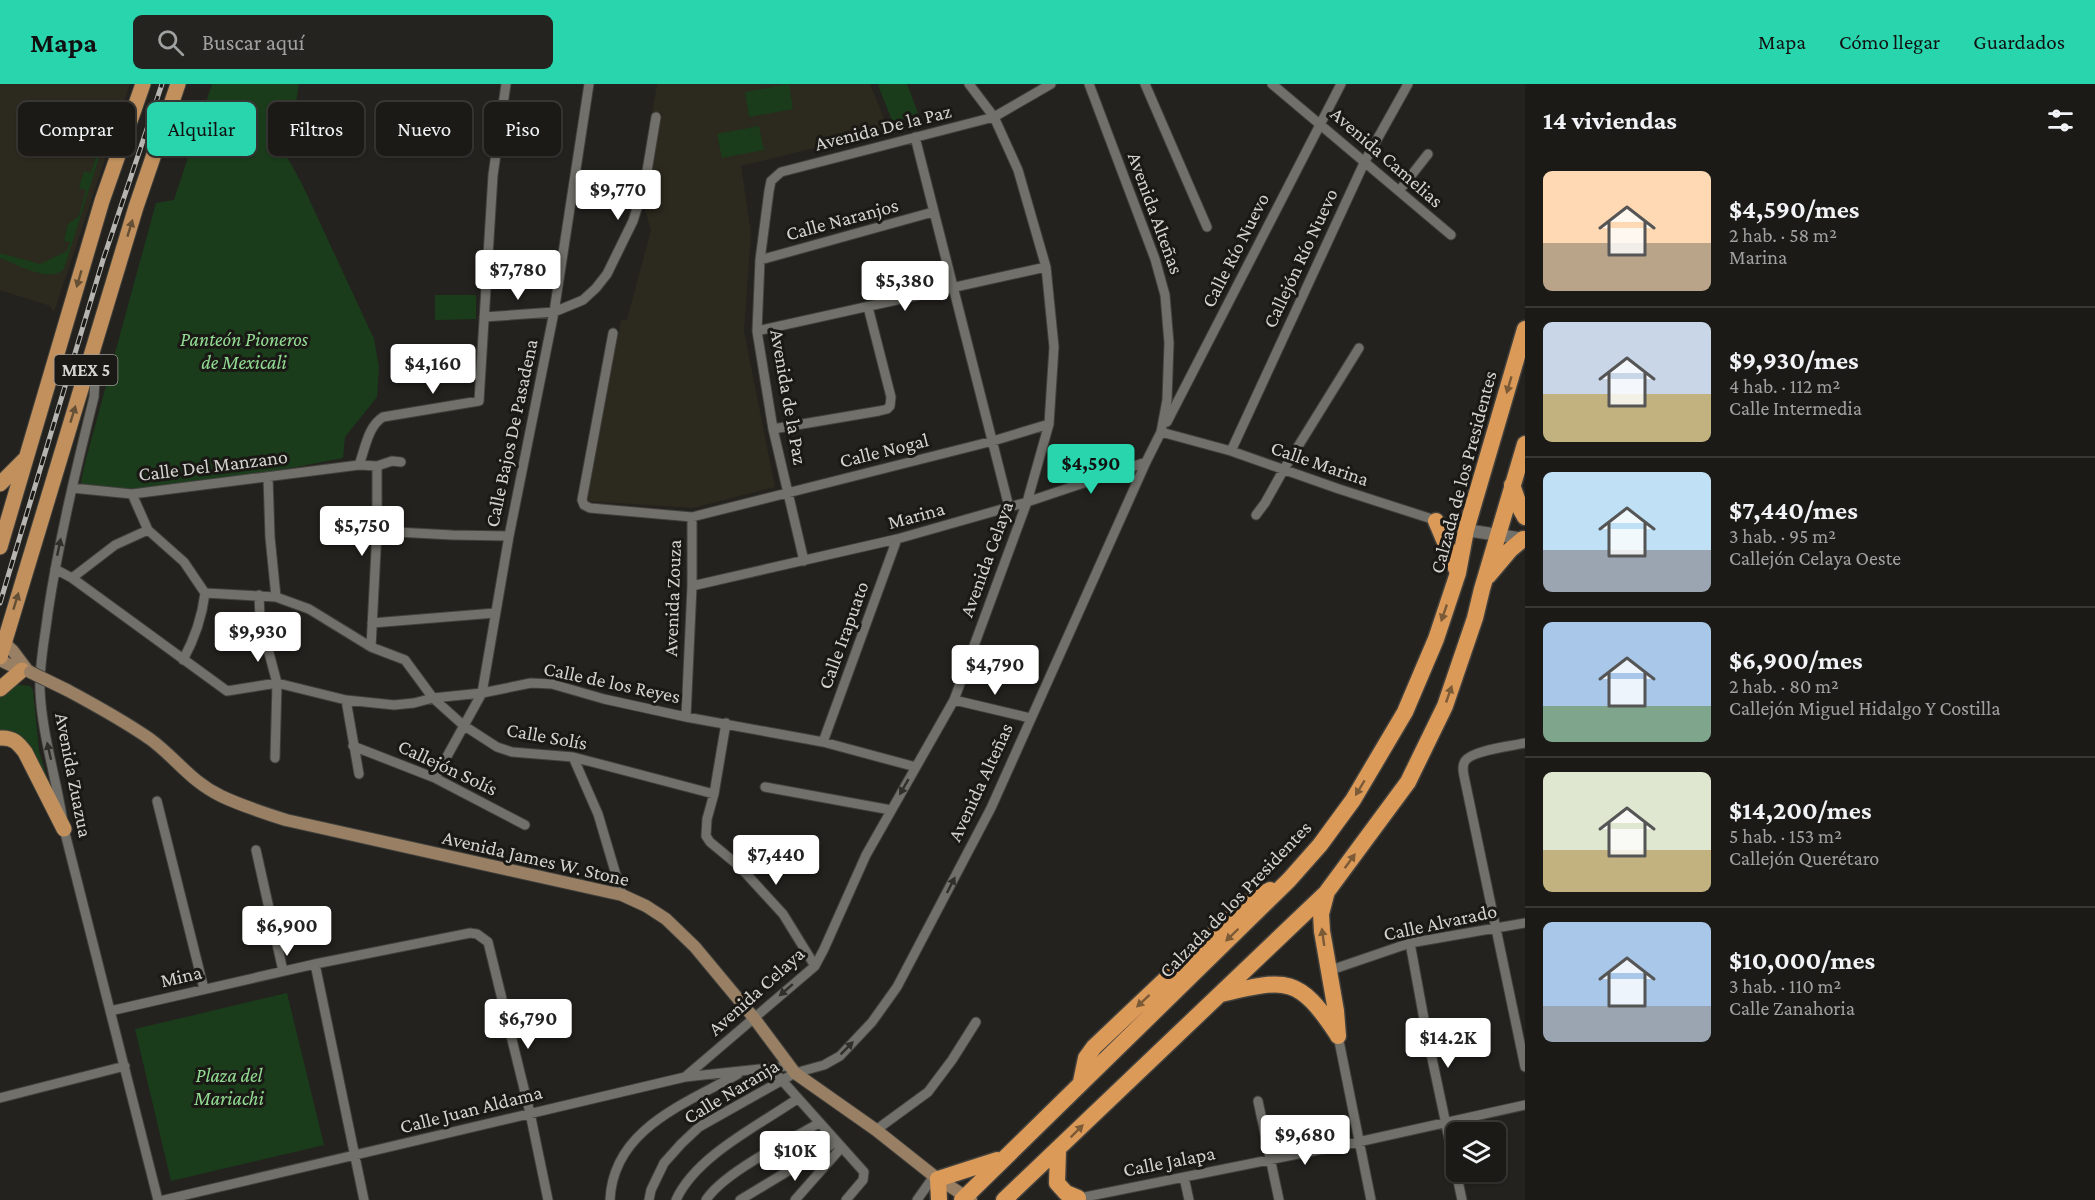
<!DOCTYPE html>
<html lang="es">
<meta charset="utf-8">
<style>
:root{--surface:#1b1a16;--page:#24231f;--text:#f1f3f6;--muted:#a0a1a1;--line:#393835;--accent:#28d5ad}
body{margin:0;font-family:"Crimson Pro",serif;background:var(--page);color:var(--text);height:100vh;display:flex;flex-direction:column;font-size:22px;white-space:nowrap}
*{box-sizing:border-box;margin:0}
p{font-size:20px;color:var(--muted)}
.icon{flex:none;width:33px;height:33px;fill:none;stroke:currentColor;stroke-width:2;stroke-linecap:round;stroke-linejoin:round}
.map{position:relative;flex:1;overflow:hidden}
.panel{display:flex;flex-direction:column;background:var(--surface);width:570px}
.panel>*{flex:none}
.banner{position:absolute;left:18px;top:18px;width:570px;height:54px;display:flex;gap:12px}
.fabs{position:absolute;left:1446px;top:1038px;display:grid;gap:12px}
.fabs a{display:grid;place-items:center;width:60px;height:60px;border-radius:9px;background:var(--surface);box-shadow:0 2px 4px #0004,0 0 0 2px var(--line);font-size:30px}
.price{position:absolute;translate:-50% -51px;padding:0 14px;border-radius:6px;background:#fff;color:#222;font-size:20px;line-height:39px;filter:drop-shadow(0 2px 3px #0008)}
.price::after{content:'';position:absolute;left:50%;top:36px;width:18px;height:14px;margin-left:-9px;background:inherit;clip-path:polygon(0 0,100% 0,50% 100%)}
.price.current{background:var(--accent);color:#111}
ul{padding:0;list-style:none}
li{display:flex;align-items:center;gap:18px;height:150px;padding:0 18px}
li+li{border-top:2px solid var(--line)}
li span{display:grid;place-items:center;flex:none;width:168px;height:120px;border-radius:9px;color:#555}
li>.icon{margin-inline-start:auto}
span .icon{width:72px;height:72px;fill:#fffc;stroke-width:1}
li b{font-size:26px}
h2{display:flex;justify-content:space-between;align-items:center;height:72px;padding:0 18px;font-size:26px}
.pill{padding:0 21px;border-radius:9px;background:var(--surface);box-shadow:0 2px 4px #0004,0 0 0 2px var(--line);font-size:21px;line-height:54px}
.pill.current{background:var(--accent);color:#111}
header{display:flex;align-items:center;gap:36px;box-sizing:border-box;height:84px;padding:0 30px;background:var(--accent);color:#111}
header strong{font-size:28px}
nav{display:flex;gap:33px;margin-inline-start:auto;font-size:21px}
.search{width:420px;height:54px;background:var(--page);display:flex;align-items:center;gap:15px;box-sizing:border-box;padding:0 21px;border-radius:9px;color:var(--muted);font-size:22px}
main{display:flex;flex:1;min-height:0}
.map>svg:first-child{display:block}
.built{fill:#2c291e}
.green{fill:#1a3c1b}
.lines{fill:none;stroke-linecap:round;stroke-linejoin:round}
.minor-casing{stroke:#41403c;stroke-width:11}
.tertiary-casing{stroke:#41403c;stroke-width:14}
.secondary-casing{stroke:#41403c;stroke-width:14}
.primary-casing{stroke:#41403c;stroke-width:17}
.trunk-casing{stroke:#41403c;stroke-width:19}
.minor{stroke:#71706a;stroke-width:9}
.tertiary{stroke:#71706a;stroke-width:12}
.secondary{stroke:#998064;stroke-width:12}
.primary{stroke:#c1905d;stroke-width:15}
.trunk{stroke:#dc9a59;stroke-width:16}
.rail-casing{stroke:#b6b5b1;stroke-width:5}
.rail{stroke:#1a1915;stroke-width:3;stroke-dasharray:9;stroke-linecap:butt}
.secondary-bridge-casing{stroke:#41403c;stroke-width:14;stroke-linecap:butt}
.secondary-bridge{stroke:#998064;stroke-width:12}
.oneway{fill:#654f35}
.oneway2{fill:#7b5a37}
.oneway3{fill:#302f2a}
.labels{text-anchor:middle;stroke-width:6;stroke-linejoin:round;paint-order:stroke}
.shield{fill:#1a1915;stroke:#9c9b98;stroke-width:1.5}
.shield-label{font-size:18px;font-weight:bold;fill:#d4d3d0}
.street-label{font-size:20px;fill:#d4d3d0;stroke:#1a1915}
.park-label{font-size:20px;font-style:italic;fill:#92dc93;stroke:#1a1915}
</style>
<header>
<strong>Mapa</strong>
<div class="search"><svg class="icon" aria-label="search" viewBox="0 0 24 24"><circle cx="10" cy="10" r="6"/><path d="M15 15l6 6"/></svg>Buscar aquí</div>
<nav><a>Mapa</a><a>Cómo llegar</a><a>Guardados</a></nav>
</header>
<main>
<div class="map">
<svg width="1525" height="1116" viewBox="0 0 1525 1116">
<rect width="100%" height="100%" fill="#24221e"/>
<path class="built" d="M0,0H130L54,228L50,222L0,206Z
M657,0H870L889,46L741,82L751,149L744,247L775,403L693,424L587,417L621,236H627L651,146L645,126L662,30L652,29Z"/>
<path class="green" d="M212,0H299L287,73L302,100L374,255L379,283L377,313L345,353L343,374L238,394L133,406L83,402L81,397L86,375L156,119L174,116Z
M789,0L793,25L749,33L745,8Z
M881,0H907L918,29L893,39L878,1Z
M108,34L110,39L64,185C50,200 17,180 0,174V169L40,180L67,167L70,158L64,157L68,140L79,132L86,106L79,104L84,87L91,89Z
M759,42L764,66L722,74L717,50Z
M435,211H476V235L435,236Z
M13,600L30,602L33,606L39,667L54,716L0,648V614L3,609Z
M287,909L324,1061L171,1097L135,945Z"/>
<g class="lines">
<g class="minor-casing">
<path id="minor" d="M1145,0L1207,143
M1272,0L1451,151
M915,53L1009,423
M1399,107L1428,70
M760,176L933,128
M484,233L554,228L583,216L596,204L607,190L633,137L645,99L656,33
M757,247L1046,183
M613,249L582,416L584,421L590,424L692,433L993,357L1049,340
M93,277L95,295L94,313C76,385 59,456 48,528C45,554 39,580 40,606C42,653 58,699 64,745L158,1116
M1167,338L1341,0
M773,345L879,327L887,325L890,322L891,313L868,223
M1161,348L1231,367L1339,405L1466,446
M1231,367L1365,77L1408,0
M359,381C365,365 368,342 383,333L479,317L493,91L506,0
M268,393L270,453L276,513
M72,404L132,410L359,381L377,382L392,377L401,378
M132,410L148,446L184,478L205,509C202,534 195,554 183,576
M1256,431L1265,419L1284,385L1359,264
M377,447L452,451L509,452
M804,477L773,345L757,247L760,176L769,107L771,97L781,88L994,33L1051,0
M55,485L72,494L227,607L277,599L346,616L394,621L414,619L433,614L482,609L531,599L552,600L604,615L686,633L823,658L916,683
M72,494L115,461L148,446
M692,502L897,455L1027,418L1146,378
M205,509L276,513L309,525L371,563L405,576L433,614L463,641L497,663L512,668L573,673L714,710
M259,511L260,535L277,599L275,674
M372,539L495,529
M371,563L377,447V382
M346,616L359,690
M954,616L1030,634
M686,633L692,502V433
M726,639L714,710L707,735L706,752L710,758L739,782L783,830L815,882
M823,658L897,455
M1525,659C1512,662 1472,666 1465,677C1462,682 1463,687 1464,692L1525,983
M353,662L435,694L525,741
M573,673L598,730L622,811
M435,694L482,609L509,452L554,228L589,0
M765,703L891,726
M157,717L204,905
M256,766L283,887
M1410,859L1426,946L1462,1116
M315,880L364,1116
M1328,887L1410,859L1525,839
M110,927L315,880L470,849L477,850L488,858L530,1029L548,1116
M1338,952L1371,1116
M685,993L815,882L824,865L866,771L954,616L1027,418L1049,340L1054,263L1046,183L1018,86L994,33L969,0
M779,993L864,1088L863,1096L846,1116
M0,1014L125,982
M1258,1017L1279,1116
M876,1046L928,1008L952,976L976,938
M1184,1093L1189,1116
M1075,1115L1358,1058L1525,1021
M164,1116L685,993L788,982
M610,1116C613,1045 685,1020 738,990
M649,1116L651,1106L664,1079L681,1060L699,1043L795,989L824,981L840,972L872,938L897,903L991,724L1146,378L1161,348L1167,316L1169,259L1165,211L1155,175L1089,0
M676,1116C696,1072 758,1042 797,1015
M706,1116C724,1088 789,1057 819,1039
M740,1116L836,1058
M795,1116L841,1064
M917,1116L934,1092"/>
</g>
<g class="tertiary-casing">
<path id="tertiary" d="M1466,446L1525,455"/>
</g>
<g class="secondary-casing">
<path id="secondary" d="M0,555L13,567L28,587
M0,576L12,582L29,587
M67,606C95,621 124,637 150,655C176,674 190,697 221,712C242,722 264,729 286,736L622,811L646,822L666,835L695,863L754,934L795,989L876,1046L934,1092L971,1116"/>
</g>
<g class="primary-casing">
<path id="primary" d="M0,400L26,374
M0,463L102,117L143,0
M0,573L136,123L178,0
M0,605L22,586
M0,654C13,653 18,659 25,668L64,745"/>
</g>
<g class="trunk-casing">
<path id="trunk" d="M1512,401L1521,426L1525,433
M1436,437L1458,489
M1488,492L1510,466L1523,455
M1326,811L1321,830L1322,847L1336,927L1338,952
M1221,910C1286,895 1298,891 1337,950
M1081,998L1086,974L1094,963L1246,819L1270,806
M1058,1067L1057,1099L1066,1109L1078,1114
M939,1116L938,1095L997,1076
M962,1116L1289,796L1320,761L1353,716L1405,628L1436,555L1458,489L1466,446L1525,245
M1004,1116L1326,809L1408,698L1445,622L1475,534L1482,505L1525,360"/>
</g>
<use href="#minor" class="minor"/>
<use href="#tertiary" class="tertiary"/>
<use href="#secondary" class="secondary"/>
<use href="#primary" class="primary"/>
<use href="#trunk" class="trunk"/>
<g class="rail-casing">
<path id="rail" d="M0,519L103,176L162,0"/>
</g>
<use href="#rail" class="rail"/>
<g class="secondary-bridge-casing">
<path id="secondary-bridge" d="M30,588L67,606"/>
</g>
<use href="#secondary-bridge" class="secondary-bridge"/>
</g>
<defs><path id="oneway-solid" d="M-6-.8H1V-3.2L6.5 0L1 3.2V.8H-6Z" transform="scale(1.5)"/></defs>
<g class="oneway">
<use href="#oneway-solid" transform="translate(130 144) rotate(-73)"/>
<use href="#oneway-solid" transform="translate(79 195) rotate(106)"/>
<use href="#oneway-solid" transform="translate(73 330) rotate(-73)"/>
<use href="#oneway-solid" transform="translate(16 517) rotate(-73)"/>
</g>
<g class="oneway2">
<use href="#oneway-solid" transform="translate(1509 301) rotate(106)"/>
<use href="#oneway-solid" transform="translate(1444 529) rotate(109)"/>
<use href="#oneway-solid" transform="translate(1449 610) rotate(-71)"/>
<use href="#oneway-solid" transform="translate(1360 704) rotate(121)"/>
<use href="#oneway-solid" transform="translate(1350 777) rotate(-54)"/>
<use href="#oneway-solid" transform="translate(1232 851) rotate(136)"/>
<use href="#oneway-solid" transform="translate(1323 853) rotate(-98)"/>
<use href="#oneway-solid" transform="translate(1143 917) rotate(137)"/>
<use href="#oneway-solid" transform="translate(1077 1047) rotate(-45)"/>
</g>
<g class="oneway3">
<use href="#oneway-solid" transform="translate(59 463) rotate(-78)"/>
<use href="#oneway-solid" transform="translate(49 667) rotate(-103)"/>
<use href="#oneway-solid" transform="translate(904 703) rotate(120)"/>
<use href="#oneway-solid" transform="translate(951 801) rotate(-63)"/>
<use href="#oneway-solid" transform="translate(786 906) rotate(139)"/>
<use href="#oneway-solid" transform="translate(847 964) rotate(-45)"/>
</g>
<g class="labels">
<rect class="shield" x="54.5" y="271" width="63" height="30" rx="4.5"/>
<g class="shield-label">
<text x="86" y="292">MEX 5</text>
</g>
<g class="street-label">
<text transform="translate(883 43) rotate(-14)" y="7">Avenida De la Paz</text>
<text transform="translate(1387 73) rotate(41)" y="7">Avenida Camelias</text>
<text transform="translate(1156 129) rotate(70)" y="7">Avenida Alteñas</text>
<text transform="translate(842 135) rotate(-15)" y="7">Calle Naranjos</text>
<text transform="translate(1235 166) rotate(-63)" y="7">Calle Río Nuevo</text>
<text transform="translate(1300 174) rotate(-65)" y="7">Callejón Río Nuevo</text>
<text transform="translate(789 313) rotate(80)" y="7">Avenida de la Paz</text>
<text transform="translate(511 349) rotate(-78)" y="7">Calle Bajos De Pasadena</text>
<text transform="translate(884 366) rotate(-14)" y="7">Calle Nogal</text>
<text transform="translate(1320 379) rotate(19)" y="7">Calle Marina</text>
<text transform="translate(213 381) rotate(-7)" y="7">Calle Del Manzano</text>
<text transform="translate(1463 388) rotate(-75)" y="7">Calzada de los Presidentes</text>
<text transform="translate(916 431) rotate(-15)" y="7">Marina</text>
<text transform="translate(986 475) rotate(-70)" y="7">Avenida Celaya</text>
<text transform="translate(672 514) rotate(-88)" y="7">Avenida Zouza</text>
<text transform="translate(843 551) rotate(-70)" y="7">Calle Irapuato</text>
<text transform="translate(612 598) rotate(12)" y="7">Calle de los Reyes</text>
<text transform="translate(547 652) rotate(10)" y="7">Calle Solís</text>
<text transform="translate(448 683) rotate(25)" y="7">Callejón Solís</text>
<text transform="translate(74 691) rotate(79)" y="7">Avenida Zuazua</text>
<text transform="translate(980 698) rotate(-65)" y="7">Avenida Alteñas</text>
<text transform="translate(536 774) rotate(13)" y="7">Avenida James W. Stone</text>
<text transform="translate(1235 815) rotate(-46)" y="7">Calzada de los Presidentes</text>
<text transform="translate(1440 838) rotate(-12)" y="7">Calle Alvarado</text>
<text transform="translate(181 892) rotate(-13)" y="7">Mina</text>
<text transform="translate(756 907) rotate(-42)" y="7">Avenida Celaya</text>
<text transform="translate(731 1007) rotate(-31)" y="7">Calle Naranja</text>
<text transform="translate(471 1025) rotate(-14)" y="7">Calle Juan Aldama</text>
<text transform="translate(1169 1077) rotate(-11)" y="7">Calle Jalapa</text>
</g>
<g class="park-label">
<text x="244" y="262">Panteón Pioneros<tspan x="244" dy="23">de Mexicali</tspan></text>
<text x="229" y="998">Plaza del<tspan x="229" dy="23">Mariachi</tspan></text>
</g>
</g>
</svg>
<div class="fabs">
<a><svg class="icon" aria-label="layers" viewBox="0 0 24 24"><path d="M12 4l9 5-9 5-9-5zM3 14l9 5 9-5"/></svg></a>
</div>
<b class="price" style="left:618px;top:137px">$9,770</b>
<b class="price" style="left:518px;top:217px">$7,780</b>
<b class="price" style="left:905px;top:228px">$5,380</b>
<b class="price" style="left:433px;top:311px">$4,160</b>
<b class="price current" style="left:1091px;top:411px">$4,590</b>
<b class="price" style="left:362px;top:473px">$5,750</b>
<b class="price" style="left:258px;top:579px">$9,930</b>
<b class="price" style="left:995px;top:612px">$4,790</b>
<b class="price" style="left:776px;top:802px">$7,440</b>
<b class="price" style="left:287px;top:873px">$6,900</b>
<b class="price" style="left:528px;top:966px">$6,790</b>
<b class="price" style="left:1448px;top:985px">$14.2K</b>
<b class="price" style="left:1305px;top:1082px">$9,680</b>
<b class="price" style="left:795px;top:1098px">$10K</b>
<div class="banner">
<a class="pill">Comprar</a>
<a class="pill current">Alquilar</a>
<a class="pill">Filtros</a>
<a class="pill">Nuevo</a>
<a class="pill">Piso</a>
</div>
</div>
<section class="panel">
<h2>14 viviendas<svg class="icon" aria-label="filters" viewBox="0 0 24 24"><path d="M4 7h16M4 17h16"/><circle cx="9" cy="7" r="2"/><circle cx="15" cy="17" r="2"/></svg></h2>
<ul>
<li><span style="background:linear-gradient(#ffd9b3 60%,#b9a48a 0)"><svg class="icon" aria-label="home" viewBox="0 0 24 24"><path d="M3 11l9-7 9 7M6 9v11h12V9"/></svg></span><div><b>$4,590/mes</b><p>2 hab. · 58 m²</p><p>Marina</p></div></li>
<li><span style="background:linear-gradient(#c9d6e8 60%,#c2b280 0)"><svg class="icon" aria-label="home" viewBox="0 0 24 24"><path d="M3 11l9-7 9 7M6 9v11h12V9"/></svg></span><div><b>$9,930/mes</b><p>4 hab. · 112 m²</p><p>Calle Intermedia</p></div></li>
<li><span style="background:linear-gradient(#bfe0f5 65%,#9aa5b1 0)"><svg class="icon" aria-label="home" viewBox="0 0 24 24"><path d="M3 11l9-7 9 7M6 9v11h12V9"/></svg></span><div><b>$7,440/mes</b><p>3 hab. · 95 m²</p><p>Callejón Celaya Oeste</p></div></li>
<li><span style="background:linear-gradient(#a9c7e8 70%,#7fa58c 0)"><svg class="icon" aria-label="home" viewBox="0 0 24 24"><path d="M3 11l9-7 9 7M6 9v11h12V9"/></svg></span><div><b>$6,900/mes</b><p>2 hab. · 80 m²</p><p>Callejón Miguel Hidalgo Y Costilla</p></div></li>
<li><span style="background:linear-gradient(#dfe7d0 65%,#c2b280 0)"><svg class="icon" aria-label="home" viewBox="0 0 24 24"><path d="M3 11l9-7 9 7M6 9v11h12V9"/></svg></span><div><b>$14,200/mes</b><p>5 hab. · 153 m²</p><p>Callejón Querétaro</p></div></li>
<li><span style="background:linear-gradient(#a9c7e8 70%,#9aa5b1 0)"><svg class="icon" aria-label="home" viewBox="0 0 24 24"><path d="M3 11l9-7 9 7M6 9v11h12V9"/></svg></span><div><b>$10,000/mes</b><p>3 hab. · 110 m²</p><p>Calle Zanahoria</p></div></li>
</ul>
</section>
</main>
